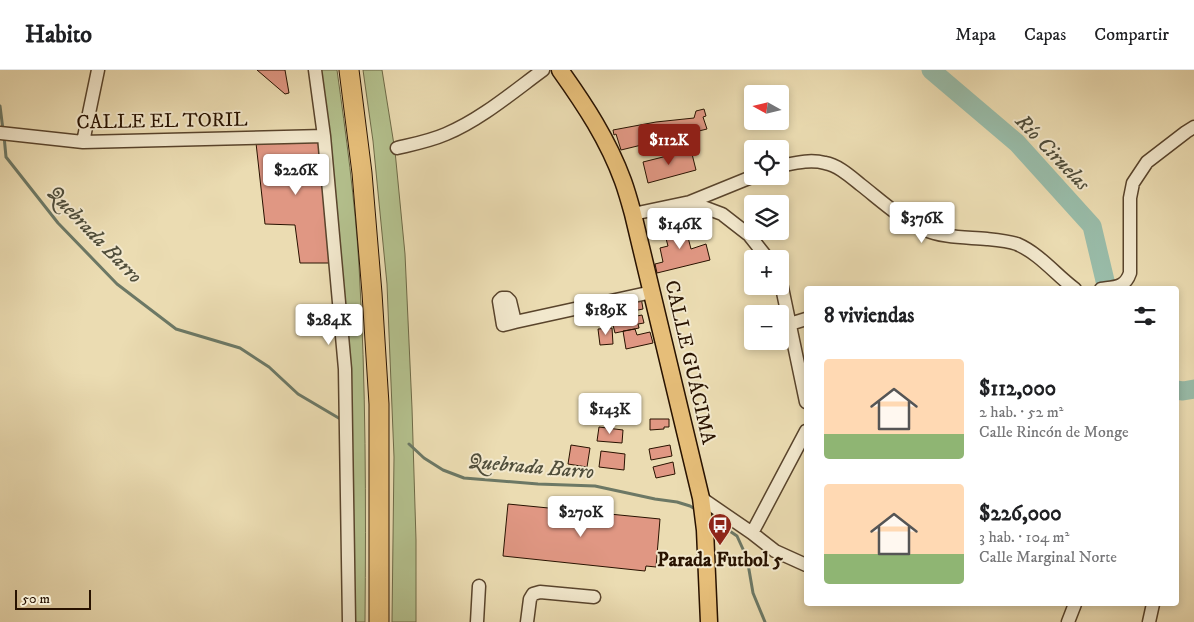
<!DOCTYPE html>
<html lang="es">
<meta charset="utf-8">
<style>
:root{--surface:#fff;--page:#f2f2f2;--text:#202124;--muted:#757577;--line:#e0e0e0;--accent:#8f2418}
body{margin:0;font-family:"IM FELL DW Pica",serif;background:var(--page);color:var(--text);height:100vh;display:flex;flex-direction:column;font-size:19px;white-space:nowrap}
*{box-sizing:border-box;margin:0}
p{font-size:16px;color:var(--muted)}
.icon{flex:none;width:28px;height:28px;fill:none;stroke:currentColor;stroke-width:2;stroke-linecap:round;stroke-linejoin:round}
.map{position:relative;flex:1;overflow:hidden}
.panel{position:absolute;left:804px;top:216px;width:375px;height:320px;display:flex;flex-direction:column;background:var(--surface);border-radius:5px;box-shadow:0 2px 8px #0003}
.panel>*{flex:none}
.needle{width:32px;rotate:278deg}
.controls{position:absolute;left:744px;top:15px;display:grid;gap:10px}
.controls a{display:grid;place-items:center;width:45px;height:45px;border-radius:5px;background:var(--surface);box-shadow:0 2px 8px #0003;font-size:25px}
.scale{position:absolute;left:15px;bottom:12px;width:76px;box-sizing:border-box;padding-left:5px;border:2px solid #281200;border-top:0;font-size:14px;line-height:18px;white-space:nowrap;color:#281200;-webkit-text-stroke:4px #f2e8cd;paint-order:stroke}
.price{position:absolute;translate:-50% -42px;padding:0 11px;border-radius:5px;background:#fff;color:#222;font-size:16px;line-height:32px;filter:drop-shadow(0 1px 2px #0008)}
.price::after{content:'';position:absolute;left:50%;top:30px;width:15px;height:11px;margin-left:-8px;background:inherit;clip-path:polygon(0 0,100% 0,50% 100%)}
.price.active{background:var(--accent);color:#fff}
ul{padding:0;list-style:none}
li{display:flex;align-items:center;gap:15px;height:125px;padding:0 20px}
li span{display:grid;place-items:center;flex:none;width:140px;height:100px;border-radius:5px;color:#555}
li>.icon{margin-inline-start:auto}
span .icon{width:60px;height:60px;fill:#fffc;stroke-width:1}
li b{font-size:21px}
h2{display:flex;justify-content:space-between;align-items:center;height:60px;padding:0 20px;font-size:21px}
header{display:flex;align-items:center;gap:30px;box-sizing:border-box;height:70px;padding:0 25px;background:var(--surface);border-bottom:1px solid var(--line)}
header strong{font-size:24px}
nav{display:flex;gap:28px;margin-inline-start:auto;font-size:18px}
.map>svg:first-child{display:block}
.green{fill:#b4c18e;stroke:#6e6a47}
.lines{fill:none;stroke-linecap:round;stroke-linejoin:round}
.stream{stroke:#6c7865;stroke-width:3}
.river{stroke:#99bca9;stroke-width:19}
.building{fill:#e09783;stroke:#281200}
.minor-casing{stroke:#59442c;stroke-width:15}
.major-casing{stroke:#281200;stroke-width:19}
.highway-casing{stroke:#281200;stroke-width:21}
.minor{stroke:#f2e8cd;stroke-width:12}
.major{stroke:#e6be79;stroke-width:16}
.highway{stroke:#e6be79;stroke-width:19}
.labels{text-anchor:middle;stroke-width:4;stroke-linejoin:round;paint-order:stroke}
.street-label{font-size:20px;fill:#281200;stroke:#f2e8cd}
.poi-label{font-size:20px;font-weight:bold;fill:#281200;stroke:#f2e8cd}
.water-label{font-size:21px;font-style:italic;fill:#504e3b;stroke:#f2e8cd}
</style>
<header>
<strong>Habito</strong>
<nav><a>Mapa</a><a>Capas</a><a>Compartir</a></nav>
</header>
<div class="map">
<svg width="1194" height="552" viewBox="0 0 1194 552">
<rect width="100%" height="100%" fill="#ebdcb2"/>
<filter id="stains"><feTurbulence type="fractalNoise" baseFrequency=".004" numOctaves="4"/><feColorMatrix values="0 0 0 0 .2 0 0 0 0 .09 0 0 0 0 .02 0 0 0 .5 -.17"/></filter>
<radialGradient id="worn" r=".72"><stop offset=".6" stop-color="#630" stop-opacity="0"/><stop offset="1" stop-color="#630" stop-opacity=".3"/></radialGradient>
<path class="green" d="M321,0H337C346,65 355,130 359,196C366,314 366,433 365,552H354L353,453Z
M363,0H382L395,81L405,184L412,338L416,470V552H392L394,387L387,214L373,71Z"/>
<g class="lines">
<path class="stream" d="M0,36L3,60
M4,66L6,87L58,153L117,214L176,259L240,278L269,297L298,324L342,350
M409,374L424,388L443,400L464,408L538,414L595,416L655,429L677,432L690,436L697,440
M709,447L737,466L747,488L753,523L765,552"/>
<path class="river" d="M931,0L1017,73L1092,156L1107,219
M1176,320L1183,321L1194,319"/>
</g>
<path class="building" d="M257,0H285L289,23L285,24Z
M704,39L706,46L703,47L707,59L621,80L616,64L614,65L613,60L656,52L694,48L696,41Z
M318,72L333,193H300L295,155L265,154L256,73Z
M691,80L696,100L648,113L643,92Z
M682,145L684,152L663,157L662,150Z
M684,152L691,179L706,174L710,190L657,203L655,194L663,192L660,178L668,176L663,157Z
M641,227L643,239L609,246L608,242L594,245L592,238Z
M642,245L644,253L638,254L639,258L615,263L612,251Z
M612,258L613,274L600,275L598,259Z
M635,259L637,265L650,262L653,273L626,279L623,261Z
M616,331L629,332L628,351L612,350V345H616Z
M650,349H669V357H664V359L650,360Z
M599,357L623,360L622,373L597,371Z
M571,375L590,378L587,397L568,394Z
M670,375L672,386L651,390L649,379Z
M601,381L625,384L624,400L599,397Z
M673,392L675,404L656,408L653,397Z
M508,434L660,449L656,497L646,496L645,501L503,486Z"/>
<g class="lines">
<g class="minor-casing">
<path id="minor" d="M315,0L324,66L345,299L349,552
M0,63L83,72L324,66
M83,72L98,0
M397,78C414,74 430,71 446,64C480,50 513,22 543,0
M780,96C795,93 810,89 825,93C838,95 851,107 861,115C879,129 902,150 923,159C943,168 966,167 987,169C997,170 1008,171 1017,174C1040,184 1056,205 1075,219
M690,132L722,144L749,165L768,189
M633,144L690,132L754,106
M780,208L806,332
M1101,219C1115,217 1125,218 1130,203V128L1133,113L1147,92L1186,62L1194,57
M515,252L510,231L507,228H502L499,231L503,255L515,252L652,222
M790,254L806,249
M701,428L752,463L806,361
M752,463L775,481L806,495
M477,552L479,516
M527,552L530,529L533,524L540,522L594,527
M1068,552L1075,534
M1149,552L1153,534"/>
</g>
<g class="major-casing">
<path id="major" d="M560,0C585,35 608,70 623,111C627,122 630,133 633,144L701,428L705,460L709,552"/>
</g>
<g class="highway-casing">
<path id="highway" d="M349,0L362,103L372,223L379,334V552"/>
</g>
<use href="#minor" class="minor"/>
<use href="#major" class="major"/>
<use href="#highway" class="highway"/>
</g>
<defs>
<g id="bus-pin" transform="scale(1.25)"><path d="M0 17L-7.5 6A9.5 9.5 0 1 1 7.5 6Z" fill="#8f2418" stroke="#f2e8cd"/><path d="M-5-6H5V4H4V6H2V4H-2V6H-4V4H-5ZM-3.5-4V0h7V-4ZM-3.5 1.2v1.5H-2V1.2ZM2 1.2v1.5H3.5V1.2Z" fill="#fff"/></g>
</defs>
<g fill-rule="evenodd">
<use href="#bus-pin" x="720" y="455"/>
</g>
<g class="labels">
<g class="street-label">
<text transform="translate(162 50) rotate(-1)" y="7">CALLE EL TORIL</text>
<text transform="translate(691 292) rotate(77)" y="7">CALLE GUÁCIMA</text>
</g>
<g class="poi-label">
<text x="720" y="496">Parada Futbol 5</text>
</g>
<g class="water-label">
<text transform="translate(1053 82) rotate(46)" y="7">Río Ciruelas</text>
<text transform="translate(95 164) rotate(46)" y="7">Quebrada Barro</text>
<text transform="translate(531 396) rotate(5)" y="7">Quebrada Barro</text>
</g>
</g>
<rect width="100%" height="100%" filter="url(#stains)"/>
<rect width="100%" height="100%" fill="url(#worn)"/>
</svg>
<div class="controls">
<a><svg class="needle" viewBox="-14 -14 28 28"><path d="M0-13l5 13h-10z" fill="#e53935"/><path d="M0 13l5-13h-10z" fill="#757577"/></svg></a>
<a><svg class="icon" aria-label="locate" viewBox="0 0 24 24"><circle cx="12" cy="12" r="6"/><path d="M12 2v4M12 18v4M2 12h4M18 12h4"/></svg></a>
<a><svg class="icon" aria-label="layers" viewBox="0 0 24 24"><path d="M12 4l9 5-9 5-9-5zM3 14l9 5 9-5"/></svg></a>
<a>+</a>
<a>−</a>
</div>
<div class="scale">50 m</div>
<b class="price active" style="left:669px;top:96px">$112K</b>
<b class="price" style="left:296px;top:126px">$226K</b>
<b class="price" style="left:922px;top:174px">$376K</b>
<b class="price" style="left:680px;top:180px">$146K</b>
<b class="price" style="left:606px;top:266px">$189K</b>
<b class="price" style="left:329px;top:276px">$284K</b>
<b class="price" style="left:610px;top:365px">$143K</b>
<b class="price" style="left:581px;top:468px">$270K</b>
<section class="panel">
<h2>8 viviendas<svg class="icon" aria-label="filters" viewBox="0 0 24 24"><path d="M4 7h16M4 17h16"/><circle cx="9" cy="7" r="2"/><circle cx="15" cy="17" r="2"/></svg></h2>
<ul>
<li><span style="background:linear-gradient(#ffd9b3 75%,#8fb573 0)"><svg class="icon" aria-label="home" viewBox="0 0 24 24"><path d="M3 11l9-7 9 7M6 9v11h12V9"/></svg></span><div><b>$112,000</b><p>2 hab. · 52 m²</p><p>Calle Rincón de Monge</p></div></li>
<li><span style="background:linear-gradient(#ffd9b3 70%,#8fb573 0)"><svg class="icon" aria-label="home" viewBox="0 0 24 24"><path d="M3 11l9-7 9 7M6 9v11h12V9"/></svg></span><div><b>$226,000</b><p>3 hab. · 104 m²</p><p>Calle Marginal Norte</p></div></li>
</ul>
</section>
</div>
